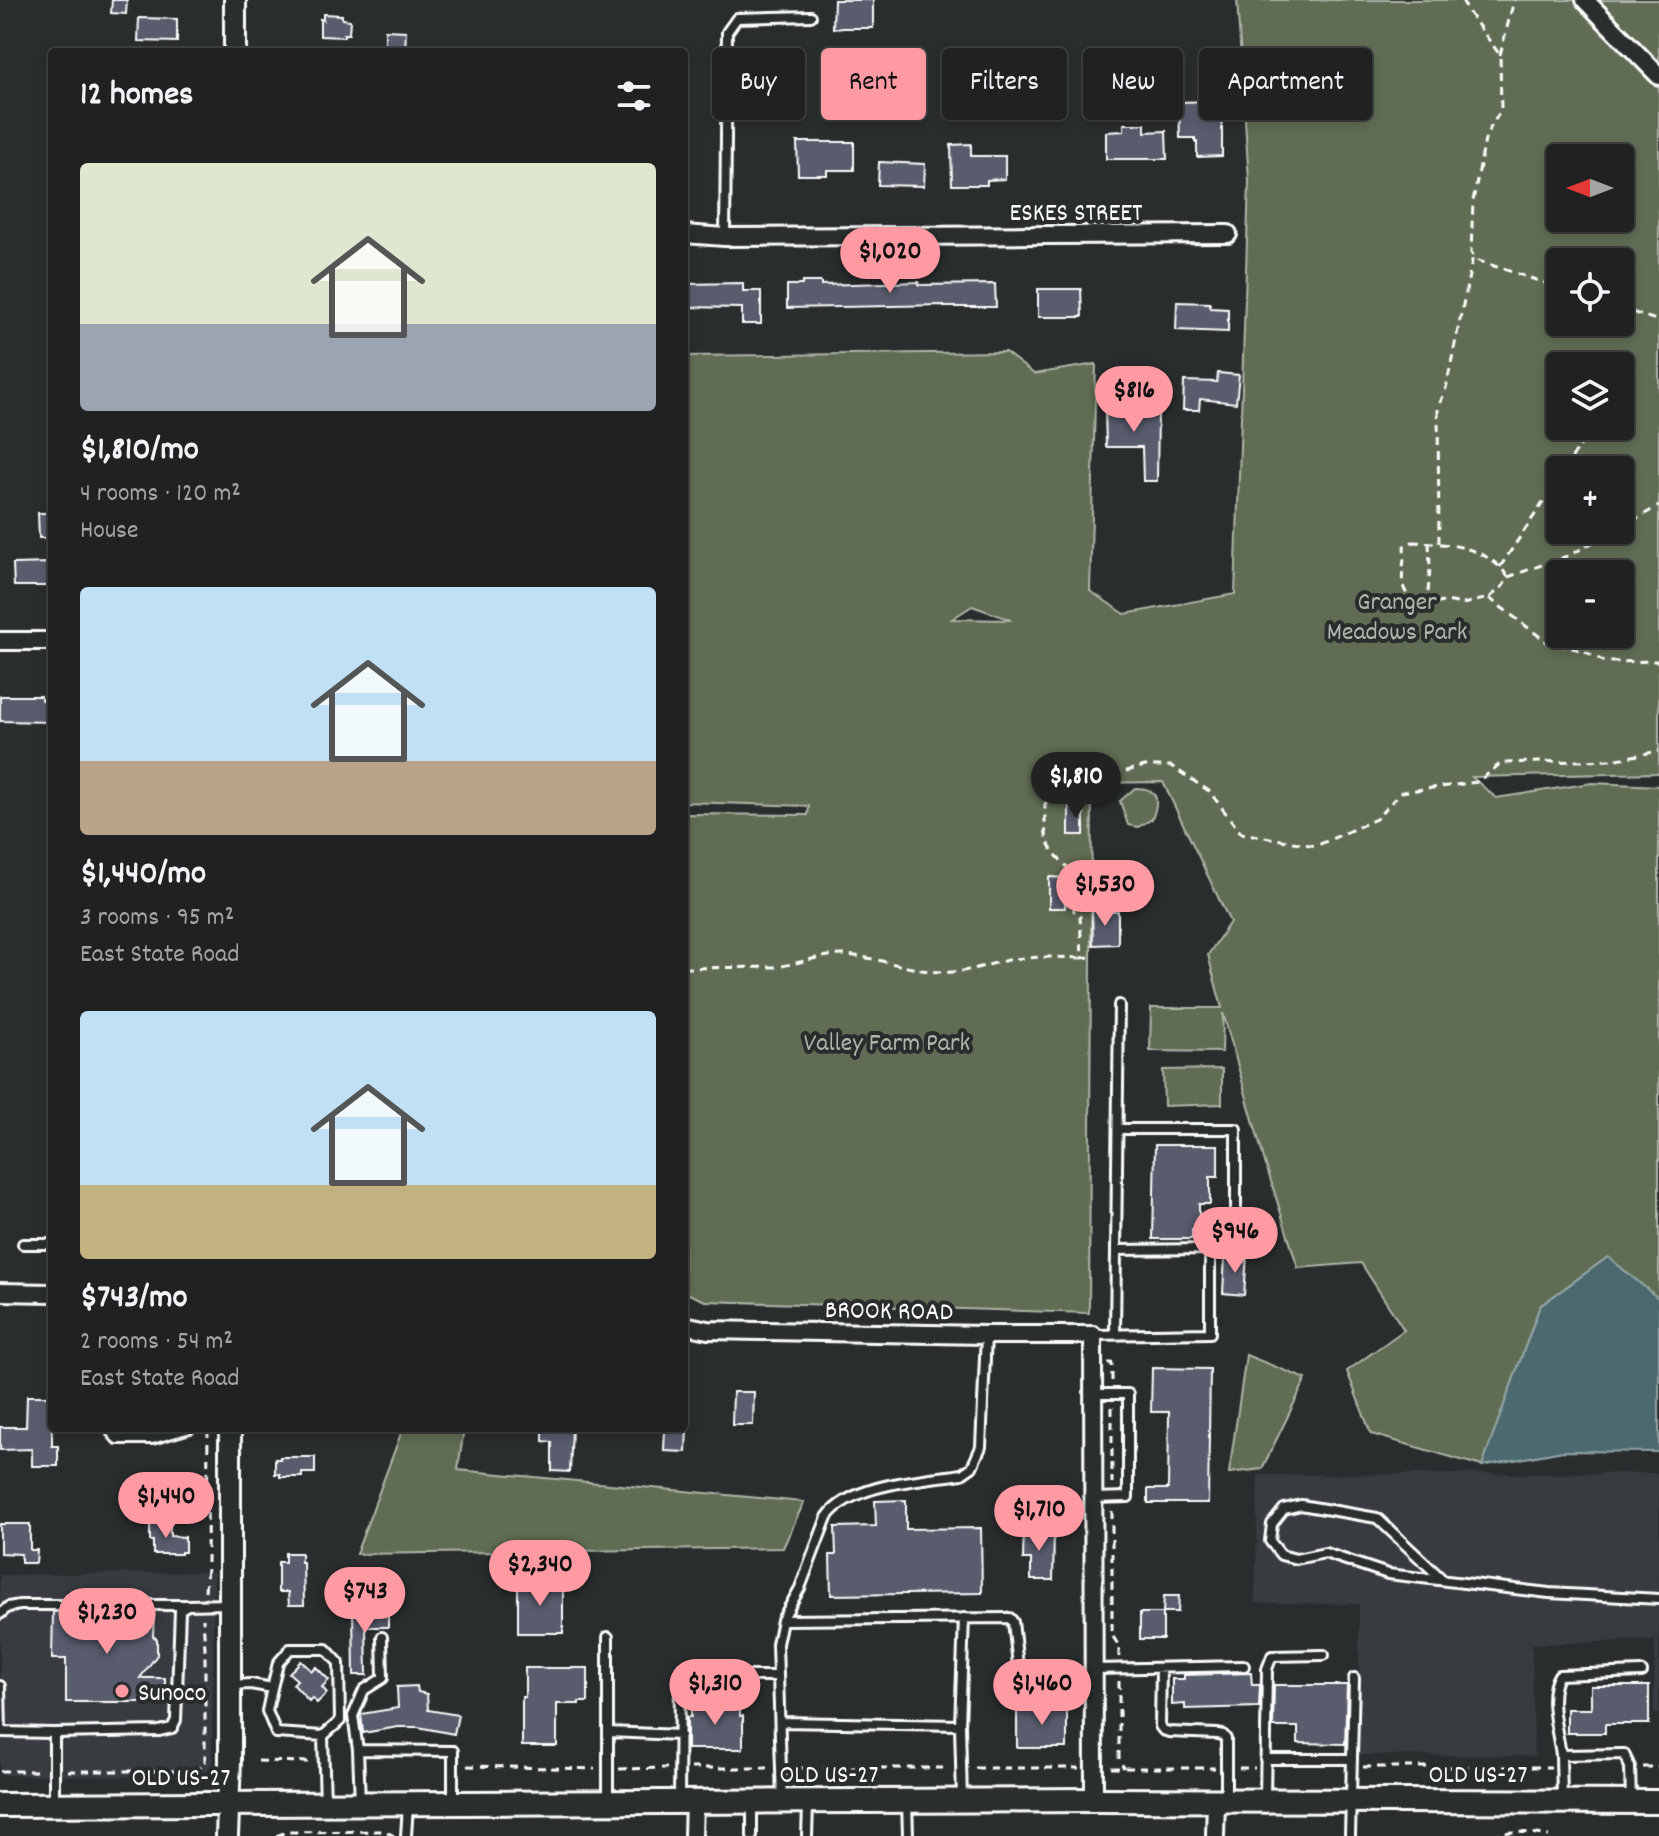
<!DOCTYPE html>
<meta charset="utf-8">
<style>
:root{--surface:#202222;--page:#2d2f2f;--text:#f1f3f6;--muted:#a2a4a5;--line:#3d3f40;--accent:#ff9aa2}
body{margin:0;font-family:Dekko,sans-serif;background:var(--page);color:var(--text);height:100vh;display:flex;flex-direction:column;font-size:30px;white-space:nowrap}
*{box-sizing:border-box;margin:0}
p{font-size:26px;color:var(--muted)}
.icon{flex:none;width:44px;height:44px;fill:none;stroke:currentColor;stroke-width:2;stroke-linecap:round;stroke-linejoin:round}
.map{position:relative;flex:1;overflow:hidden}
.side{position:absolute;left:48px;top:48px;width:640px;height:1384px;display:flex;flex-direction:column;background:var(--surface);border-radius:8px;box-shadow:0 4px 12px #0003,0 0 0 2px var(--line)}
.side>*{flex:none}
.guide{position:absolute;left:712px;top:48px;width:760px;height:72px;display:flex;gap:16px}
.needle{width:52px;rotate:270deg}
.fabs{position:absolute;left:1546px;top:144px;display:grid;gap:16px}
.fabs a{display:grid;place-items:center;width:88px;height:88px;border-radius:8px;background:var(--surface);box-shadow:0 4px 12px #0003,0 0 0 2px var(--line);font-size:40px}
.price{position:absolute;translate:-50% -68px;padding:0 18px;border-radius:28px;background:var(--accent);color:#111;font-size:26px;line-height:52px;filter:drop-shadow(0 2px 4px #0008)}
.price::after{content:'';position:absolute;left:50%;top:48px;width:24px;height:18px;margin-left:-12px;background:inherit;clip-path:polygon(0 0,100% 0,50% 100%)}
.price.active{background:#222;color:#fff}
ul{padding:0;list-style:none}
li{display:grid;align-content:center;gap:16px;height:424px;padding:0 32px}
li span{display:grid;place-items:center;height:248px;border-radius:8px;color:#555}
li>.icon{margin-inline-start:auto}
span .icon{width:144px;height:144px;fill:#fffc;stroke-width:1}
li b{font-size:34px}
h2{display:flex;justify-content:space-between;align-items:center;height:96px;padding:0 32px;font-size:34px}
.chip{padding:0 28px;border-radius:8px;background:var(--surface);box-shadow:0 4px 12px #0003,0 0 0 2px var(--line);font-size:28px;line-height:72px}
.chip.active{background:var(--accent);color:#111}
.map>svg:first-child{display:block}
.built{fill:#383b41}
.green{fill:#606c53;stroke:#b0b6a9;stroke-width:2;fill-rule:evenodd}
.water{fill:#4b696e;stroke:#93a5a8;stroke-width:2}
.building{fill:#585b6d;stroke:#fff;stroke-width:2}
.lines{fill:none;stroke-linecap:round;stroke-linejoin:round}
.service-casing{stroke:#fff;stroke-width:14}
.minor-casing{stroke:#fff;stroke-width:22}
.tertiary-casing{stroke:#fff;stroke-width:26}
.secondary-casing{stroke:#fff;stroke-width:28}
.path{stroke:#fff;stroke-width:3;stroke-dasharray:8 6;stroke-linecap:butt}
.service{stroke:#2a2d2e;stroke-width:8}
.minor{stroke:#2a2d2e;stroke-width:16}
.tertiary{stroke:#2a2d2e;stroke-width:20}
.secondary{stroke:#2a2d2e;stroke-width:22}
.poi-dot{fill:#ff9aa2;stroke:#2a2d2e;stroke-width:3}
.labels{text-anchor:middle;stroke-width:8;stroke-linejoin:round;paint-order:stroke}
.street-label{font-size:26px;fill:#fff;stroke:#2a2d2e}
.park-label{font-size:26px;fill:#b0b6a9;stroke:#2a2d2e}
.poi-label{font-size:26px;fill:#fff;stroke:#2a2d2e;text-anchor:start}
</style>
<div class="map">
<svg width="1659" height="1836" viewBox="0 0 1659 1836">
<rect width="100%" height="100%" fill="#2a2d2e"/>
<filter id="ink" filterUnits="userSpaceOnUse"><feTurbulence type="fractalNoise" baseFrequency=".0125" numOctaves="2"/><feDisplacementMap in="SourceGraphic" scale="16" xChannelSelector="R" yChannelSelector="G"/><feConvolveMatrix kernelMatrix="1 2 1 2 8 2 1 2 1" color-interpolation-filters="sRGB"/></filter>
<g filter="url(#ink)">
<path class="built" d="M1659,1473V1714H1654L1655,1640L1532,1644L1534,1756L1359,1755V1604L1255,1603L1258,1475Z
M214,1572L212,1778L0,1775V1575Z"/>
<path class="green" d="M1237,0H1659V773L1472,777L1496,798L1592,783L1659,786V1299L1608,1257L1540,1306L1482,1466L1371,1434L1347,1371L1404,1330L1361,1263L1298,1268L1264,1159L1223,1013L1222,1052L1150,1051L1151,1008H1222L1208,955L1230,922L1163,782L1092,783L1089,1313L705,1301L684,1292V814L808,815L809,806L684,802V356L1005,352L1034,374L1096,364L1090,591L1125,614L1235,594L1249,181ZM1560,158H1620V218H1560ZM1560,262H1620V322H1560ZM1560,366H1620V426H1560ZM1560,470H1620V530H1560ZM1560,574H1620V634H1560ZM972,606L1009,619L1010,620L952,619Z
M1135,788C1158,788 1160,799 1152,819L1138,827L1128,825L1120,801Z
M1222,1069V1104L1164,1106L1163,1070Z
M1246,1355L1306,1379L1262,1469L1229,1473Z
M403,1428H464L458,1470L804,1502L783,1548L356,1554Z"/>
<path class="water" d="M1608,1257L1659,1299V1452L1563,1451L1482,1466L1540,1306Z"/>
<path class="building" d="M112,0H127L126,14L111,13Z
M834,0H873V28H833Z
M323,14L342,15V19L350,20L349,34H344V37L320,36V19L323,20Z
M139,18L177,19V42L138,41Z
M385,30L406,31L405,51L385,50Z
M1216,101L1217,120H1222V156L1197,157V142H1195V138H1180L1179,102Z
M1124,124H1145V132L1166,131L1167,159H1106V132L1124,131Z
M797,142H854V170H827V175H798Z
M971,144V156H1005V179L987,180V185H952L951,145Z
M879,162L925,164L924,186L878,185Z
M802,282H821V285L919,282V285L995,284L996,307H944V305L787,308V285H802Z
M743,283V291H761V324H742V308L684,307V284Z
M1038,289H1081L1082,317H1038Z
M1177,302L1210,303V308L1228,309V332L1176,330Z
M1218,373L1239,375L1236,403L1200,399L1199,410H1183L1184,381L1217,382Z
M1115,403H1134V406H1138V413H1158L1157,481H1143L1142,447H1106L1105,407H1115Z
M38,513H52V538H39Z
M50,563L52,565V583L49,584V586H14L13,564Z
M0,696H41V700H52V722L0,721Z
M1069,805H1084V835H1069Z
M1049,877L1065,878V908H1049Z
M1092,911H1118V944L1093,945Z
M1155,1145H1218V1177H1210V1204H1199V1229H1192V1239H1153Z
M1225,1255L1247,1256L1244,1295L1223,1293Z
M1152,1368L1210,1369L1208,1503H1148V1489H1168L1169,1412H1151Z
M733,1392H754L753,1425H732Z
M27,1396H52V1446H58V1466H32V1449L0,1450V1427H26Z
M543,1428H572L570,1472L552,1471V1442L543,1441Z
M665,1428H687L686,1452L664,1451Z
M280,1457H315V1473H302V1477H280V1474H275V1459H280Z
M906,1500V1529L981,1528L982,1593L831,1595L830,1555H836L835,1527L876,1526L875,1501Z
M150,1523H170V1536L185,1537V1552H181V1554H153V1541H150Z
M0,1524H30V1550H37L36,1563H21V1554L0,1553Z
M1024,1526H1041V1534H1054L1053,1580H1031V1559H1023Z
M285,1553H301V1562H303L304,1605H289L288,1592H278V1562H285Z
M518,1582H563V1633H518Z
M1164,1596H1179L1178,1612H1163Z
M388,1609V1627H366L367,1675H354L353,1610Z
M53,1612H154L153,1636L157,1639V1655L140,1678H165V1702H66V1659H52Z
M1140,1613H1163V1639H1140Z
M301,1661L312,1671L316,1667L329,1680L322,1687L327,1693L317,1703L312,1698L309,1701L293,1684L297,1680L289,1673Z
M525,1668H588V1702H579V1704H557V1746H522V1697H525Z
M1251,1673L1252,1685H1260L1259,1707L1185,1709V1704L1172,1705V1679H1184V1675Z
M1274,1685H1347L1345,1744L1298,1743V1727H1273Z
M417,1686L418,1692L427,1694L428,1710L458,1715L454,1734L418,1727H398L363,1733L361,1714L398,1708L397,1687Z
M1591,1686H1649V1724H1605V1733H1567V1709H1591Z
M691,1703H740V1716H743V1749H687V1717H691Z
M1067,1706V1748H1017V1707Z"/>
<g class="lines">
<g class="service-casing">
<path id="service" d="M725,237L727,32L737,18L811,16
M23,1244H52
M1116,1250L1210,1249
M1115,1334L1119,1005
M1094,1335L1210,1333V1249L1236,1248V1129H1118
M1093,1394H1128V1497L1094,1498
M111,1428V1432L117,1439H152L190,1428
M1443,1580L1377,1518L1301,1505L1284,1509L1272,1524L1270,1541L1281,1555L1296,1559L1325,1553L1388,1574L1549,1593L1659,1599
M0,1614L8,1607L20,1605H187
M782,1620L1010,1618L1013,1622L1020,1683L1024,1688H1093
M608,1637V1801
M1161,1668L1160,1726L1163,1730L1169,1732L1218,1734L1223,1735L1226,1739V1799
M1094,1669L1244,1666
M230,1685L251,1684L272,1688L267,1711L276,1733L323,1736
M0,1686L1,1732L54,1733
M272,1688L278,1663L290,1649H326L339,1663L340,1721L323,1736L325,1803
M780,1722L960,1725L962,1799
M960,1725L964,1618
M608,1732L680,1735
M358,1750L453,1751V1803
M1561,1755C1558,1731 1546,1696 1559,1675L1642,1672
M1265,1759H1351
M1562,1798L1561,1755L1624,1754L1630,1767L1631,1801
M1265,1799L1267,1669L1272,1656L1324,1655
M782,1800L777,1644L782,1620L800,1588L827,1517C851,1483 923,1480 962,1474L972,1467L981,1447L986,1335
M679,1801L680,1676H778
M907,1801L908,1836
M360,1802L358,1750L353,1716L364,1690L383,1678L382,1637
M752,1802V1836
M54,1804V1733L159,1731L172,1728L176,1720L180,1610L187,1605L228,1604
M406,1836L408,1805
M807,1836L808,1805
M1350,1836L1354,1678"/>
</g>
<g class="minor-casing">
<path id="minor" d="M1585,0L1659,76
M684,234L725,237L1228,234
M0,641H52
M0,1292L52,1293
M684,1325L708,1330L986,1335H1093L1094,1800
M693,1836L694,1801
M1215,1836L1216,1800"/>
</g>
<g class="tertiary-casing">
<path id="tertiary" d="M235,52V0
M227,1836L230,1761V1428"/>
</g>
<g class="secondary-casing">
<path id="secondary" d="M0,1805L1094,1800L1659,1802"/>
</g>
<path class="path" d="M1462,0L1469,13L1500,55L1501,110L1486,135L1473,201L1471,253L1476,260L1560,288
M1500,55L1514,0
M1620,308L1659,321
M1564,470L1588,434
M1620,528L1659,506
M1412,542C1447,543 1487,546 1508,577L1503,586L1489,598L1463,604L1446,601L1425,607C1391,592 1406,573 1404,546Z
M1439,543L1438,408L1446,388L1473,256
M1500,567L1560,477
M1508,577L1570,555L1616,530
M1489,598L1547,642L1584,651L1605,662L1659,661
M1427,606L1430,568L1429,542
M1089,957L1082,958L1080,915L1074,911L1072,872C1044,843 1045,844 1045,804L1070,778L1108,776L1145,766H1171L1209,791L1241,833L1316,846L1376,819L1401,792L1478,782L1501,763L1612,760L1659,751
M684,968L775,967C799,964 818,955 842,955C879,956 915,974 953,972C972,971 989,964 1008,960C1033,956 1057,957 1082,958
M1108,1363H1112V1383
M1112,1407V1483
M1112,1511V1635L1119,1646V1657
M205,1591L207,1568L208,1428
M1119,1681V1759L1124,1768
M258,1761L311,1762
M467,1766L595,1769
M1363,1767H1551
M1643,1767H1659
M691,1768H767
M795,1768H947
M975,1768H1079
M1111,1768H1215
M1239,1768H1255
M619,1769L667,1768
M0,1771H40
M68,1771H187L199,1769L205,1762V1648L203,1619
M276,1836L287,1832L385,1831L394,1836
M1492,1836C1509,1829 1531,1833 1549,1836"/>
<use href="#service" class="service"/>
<use href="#minor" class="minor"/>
<use href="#tertiary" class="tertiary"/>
<use href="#secondary" class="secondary"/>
</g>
</g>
<circle class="poi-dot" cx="122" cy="1691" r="8"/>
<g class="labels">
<g class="street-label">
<text x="1076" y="220">ESKES STREET</text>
<text transform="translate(889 1309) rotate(1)" y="9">BROOK ROAD</text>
<text x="829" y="1782">OLD US-27</text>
<text x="1478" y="1782">OLD US-27</text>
<text x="181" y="1785">OLD US-27</text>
</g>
<g class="park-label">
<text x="1397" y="609">Granger<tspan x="1397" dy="30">Meadows Park</tspan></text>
<text x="887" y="1050">Valley Farm Park</text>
</g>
<g class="poi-label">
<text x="138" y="1700">Sunoco</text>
</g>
</g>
</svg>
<div class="fabs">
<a><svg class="needle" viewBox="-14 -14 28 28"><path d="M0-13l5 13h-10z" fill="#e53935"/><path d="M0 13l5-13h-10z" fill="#a2a4a5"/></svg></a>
<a><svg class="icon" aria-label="locate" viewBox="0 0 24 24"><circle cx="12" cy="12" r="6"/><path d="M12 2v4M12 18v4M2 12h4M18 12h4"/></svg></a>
<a><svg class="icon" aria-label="layers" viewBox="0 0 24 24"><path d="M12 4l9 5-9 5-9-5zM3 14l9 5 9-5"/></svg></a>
<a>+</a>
<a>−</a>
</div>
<b class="price" style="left:890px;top:295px">$1,020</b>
<b class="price" style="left:1134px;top:434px">$816</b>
<b class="price active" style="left:1076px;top:820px">$1,810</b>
<b class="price" style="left:1105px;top:928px">$1,530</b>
<b class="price" style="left:1235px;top:1275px">$946</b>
<b class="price" style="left:166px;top:1540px">$1,440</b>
<b class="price" style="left:1039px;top:1553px">$1,710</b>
<b class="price" style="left:540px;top:1608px">$2,340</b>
<b class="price" style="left:365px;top:1635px">$743</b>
<b class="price" style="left:107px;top:1656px">$1,230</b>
<b class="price" style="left:715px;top:1727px">$1,310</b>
<b class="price" style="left:1042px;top:1727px">$1,460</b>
<div class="guide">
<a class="chip">Buy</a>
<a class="chip active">Rent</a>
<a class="chip">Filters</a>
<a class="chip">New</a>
<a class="chip">Apartment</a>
</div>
<section class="side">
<h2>12 homes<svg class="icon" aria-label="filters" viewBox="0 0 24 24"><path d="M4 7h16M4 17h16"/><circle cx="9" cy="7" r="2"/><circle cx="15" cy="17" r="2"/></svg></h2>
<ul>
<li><span style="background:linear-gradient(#dfe7d0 65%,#9aa5b1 0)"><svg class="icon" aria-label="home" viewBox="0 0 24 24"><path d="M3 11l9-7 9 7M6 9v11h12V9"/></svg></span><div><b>$1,810/mo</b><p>4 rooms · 120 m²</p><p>House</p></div></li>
<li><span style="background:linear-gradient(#bfe0f5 70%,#b9a48a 0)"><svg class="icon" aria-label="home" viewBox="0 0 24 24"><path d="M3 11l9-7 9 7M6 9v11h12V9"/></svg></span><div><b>$1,440/mo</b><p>3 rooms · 95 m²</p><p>East State Road</p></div></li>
<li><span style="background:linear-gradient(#bfe0f5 70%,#c2b280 0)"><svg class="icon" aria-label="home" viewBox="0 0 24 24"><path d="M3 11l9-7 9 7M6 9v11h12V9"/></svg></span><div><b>$743/mo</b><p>2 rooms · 54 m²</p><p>East State Road</p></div></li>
</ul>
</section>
</div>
